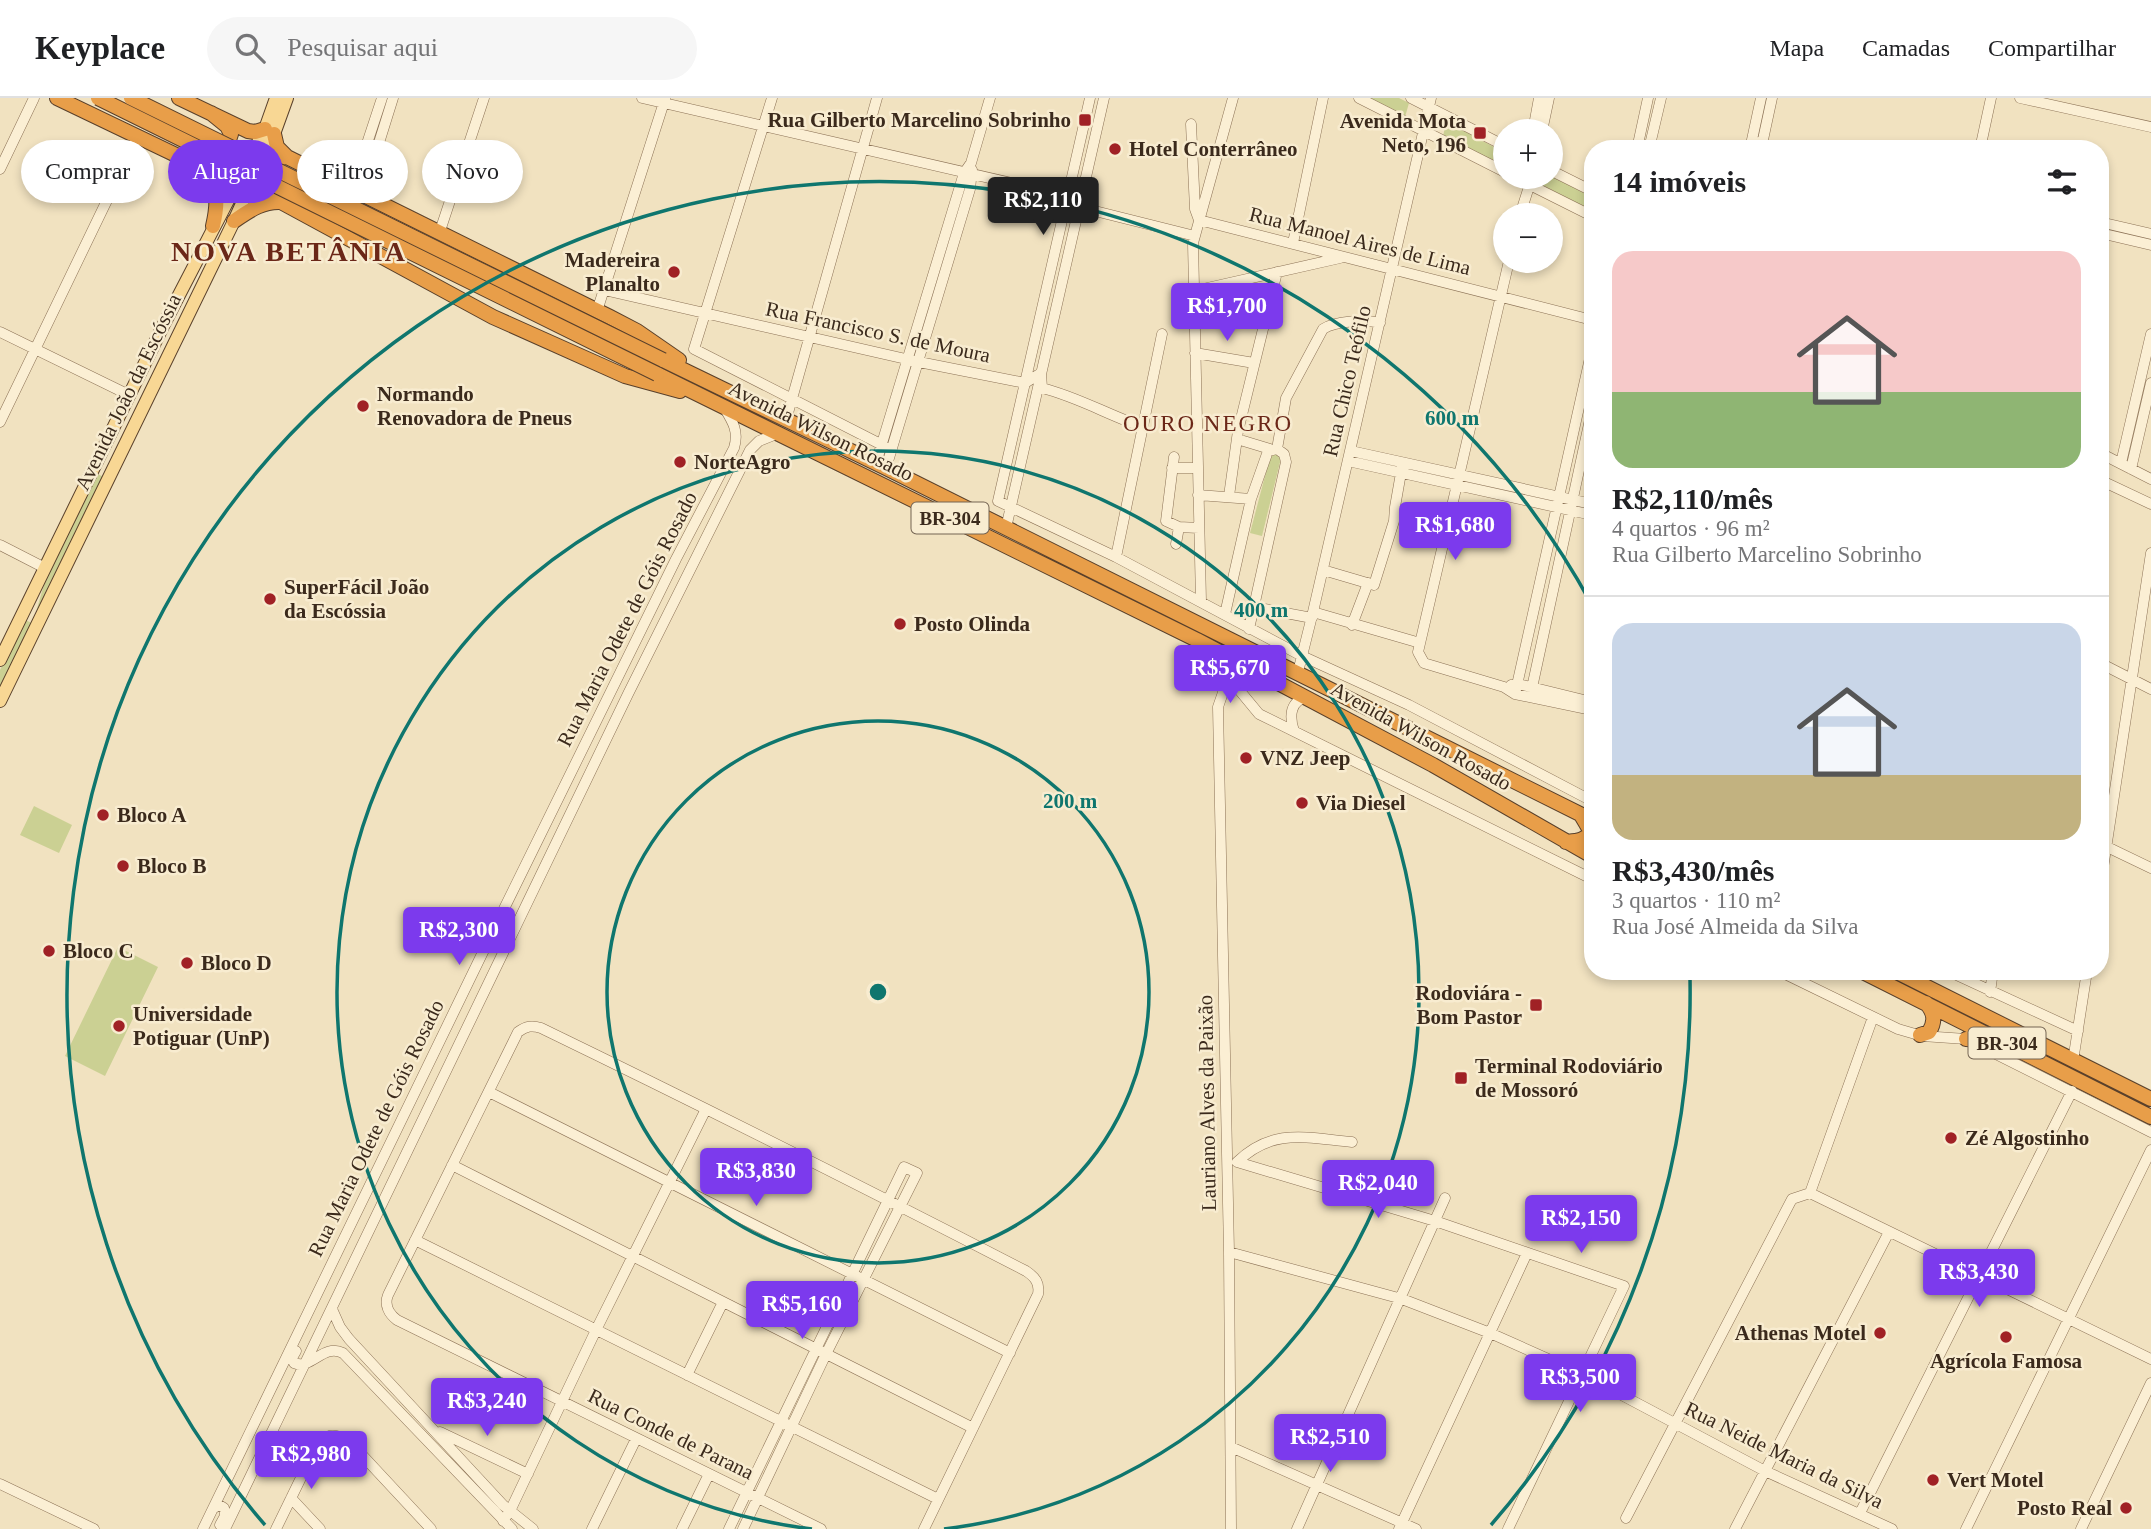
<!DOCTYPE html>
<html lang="pt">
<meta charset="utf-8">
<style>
:root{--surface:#fff;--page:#f6f6f6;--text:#202124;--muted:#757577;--line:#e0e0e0;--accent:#7c3aed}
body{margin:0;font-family:"Times New Roman",serif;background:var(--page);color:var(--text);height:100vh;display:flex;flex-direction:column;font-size:26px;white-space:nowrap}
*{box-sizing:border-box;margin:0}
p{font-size:23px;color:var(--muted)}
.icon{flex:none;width:38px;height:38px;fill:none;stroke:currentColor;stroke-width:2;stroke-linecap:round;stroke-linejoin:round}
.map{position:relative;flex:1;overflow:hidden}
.drawer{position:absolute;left:1584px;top:42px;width:525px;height:840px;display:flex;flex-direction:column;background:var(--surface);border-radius:28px;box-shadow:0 4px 10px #0003}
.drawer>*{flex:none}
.guide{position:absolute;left:21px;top:42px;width:665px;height:63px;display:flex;gap:14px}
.fabs{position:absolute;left:1493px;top:21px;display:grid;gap:14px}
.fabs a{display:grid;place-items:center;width:70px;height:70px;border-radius:50%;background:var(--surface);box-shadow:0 4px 10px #0003;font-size:35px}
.price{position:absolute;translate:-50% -60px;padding:0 16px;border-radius:7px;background:var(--accent);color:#fff;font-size:23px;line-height:46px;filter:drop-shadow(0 2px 4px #0008)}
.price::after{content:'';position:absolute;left:50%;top:42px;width:21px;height:16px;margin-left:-10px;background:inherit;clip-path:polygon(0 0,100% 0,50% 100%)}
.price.current{background:#222;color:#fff}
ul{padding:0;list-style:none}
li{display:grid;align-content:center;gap:14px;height:371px;padding:0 28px}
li+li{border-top:2px solid var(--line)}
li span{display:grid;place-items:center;height:217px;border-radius:21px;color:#555}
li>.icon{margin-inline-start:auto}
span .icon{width:126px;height:126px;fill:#fffc;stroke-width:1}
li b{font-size:30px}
h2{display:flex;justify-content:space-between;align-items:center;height:84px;padding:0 28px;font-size:30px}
.tag{padding:0 24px;border-radius:32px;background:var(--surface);box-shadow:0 4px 10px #0003;font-size:24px;line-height:63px}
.tag.current{background:var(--accent);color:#fff}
header{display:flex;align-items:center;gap:42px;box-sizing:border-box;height:98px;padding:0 35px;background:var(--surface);border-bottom:2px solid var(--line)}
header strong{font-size:33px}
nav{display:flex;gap:38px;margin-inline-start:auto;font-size:24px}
.search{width:490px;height:63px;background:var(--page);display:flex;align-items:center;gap:18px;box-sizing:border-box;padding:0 24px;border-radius:38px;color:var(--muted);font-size:26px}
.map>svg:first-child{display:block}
.green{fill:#cbd093}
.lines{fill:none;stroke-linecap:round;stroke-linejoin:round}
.minor-casing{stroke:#8c7256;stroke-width:11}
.major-casing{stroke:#59402b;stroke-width:14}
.highway-casing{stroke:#59402b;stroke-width:16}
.minor{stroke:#fbefd4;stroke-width:10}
.major{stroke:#f8d794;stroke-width:12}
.highway{stroke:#e89e49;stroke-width:14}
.highway-bridge-casing{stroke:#59402b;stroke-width:16;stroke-linecap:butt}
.highway-bridge{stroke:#e89e49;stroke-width:14}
.ring{fill:none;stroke:#0f766e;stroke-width:3.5}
.poi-dot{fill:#a02125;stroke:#f8ecd0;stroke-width:2.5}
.labels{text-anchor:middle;stroke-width:5;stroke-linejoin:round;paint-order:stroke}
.shield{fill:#f8ecd0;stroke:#746452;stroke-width:2}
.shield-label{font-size:19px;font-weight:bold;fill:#3b2a1c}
.poi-label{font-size:21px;font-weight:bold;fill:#3b2a1c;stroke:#f8ecd0;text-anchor:start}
.street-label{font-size:21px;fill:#3b2a1c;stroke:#f8ecd0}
.neighbourhood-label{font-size:23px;letter-spacing:2px;fill:#6b2718;stroke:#f8ecd0}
.district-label{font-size:28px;font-weight:bold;letter-spacing:2px;fill:#6b2718;stroke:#f8ecd0}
.centre{fill:#0f766e;stroke:#f8ecd0;stroke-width:3.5}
.ring-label{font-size:21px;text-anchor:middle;font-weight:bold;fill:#0f766e;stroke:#f8ecd0;stroke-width:5;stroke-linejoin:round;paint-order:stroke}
</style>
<header>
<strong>Keyplace</strong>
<div class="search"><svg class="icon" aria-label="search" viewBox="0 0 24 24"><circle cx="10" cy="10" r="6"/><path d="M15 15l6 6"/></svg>Pesquisar aqui</div>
<nav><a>Mapa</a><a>Camadas</a><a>Compartilhar</a></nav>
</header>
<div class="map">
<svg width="2151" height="1431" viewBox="0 0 2151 1431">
<rect width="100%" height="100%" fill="#f1e2c0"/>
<path class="green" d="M1367,0H1399L1409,5L1405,19Z
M1446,23L1505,55V69L1443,39Z
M1551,77L1592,99L1590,112L1540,86L1542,79Z
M1276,356L1281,360L1262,438L1250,435L1270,359Z
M97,376L102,378V380L36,514L48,473Z
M25,522L32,525L0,590V572Z
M34,708L72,727L59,755L20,737Z
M118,849L158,869L105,978L65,958Z"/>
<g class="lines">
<g class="minor-casing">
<path id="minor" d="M642,0L1081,101
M772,0L694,251L892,352
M1090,0L998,403L1116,459L1302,558L1409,607L1592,703
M1359,0L1505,74
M1411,0L1505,48
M2020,0L2151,29
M1191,26L1195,111L1199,122
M1533,33L1539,0
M1542,33L1549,0
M1757,44L1787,51
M1637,51L1648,0
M1649,51L1661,0
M1750,51L1761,0
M1761,51L1772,0
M1980,51L1991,0
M0,71L34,0
M1550,72L1592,93
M1514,79L1592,118
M352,91L382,0
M363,96L393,0
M1079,109L1195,138
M1520,117L1532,79
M1199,122L1592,222
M2100,124L2151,136
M440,133L484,0
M2100,135L2151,147
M1293,145L1323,0
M1509,163L1418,554L1424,565L1427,566L1504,589L1515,596L1592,612
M604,192L919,264L1025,285L1041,275L1042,290C1078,299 1108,317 1143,329
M1194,193L1340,160
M597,213L665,1
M0,234L129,297
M1195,255L1254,265
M786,322L877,0
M0,324L138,38
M1237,341L1270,351
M1277,351L1286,300L1323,231C1335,223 1366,221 1380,225
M1351,353L1592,406
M2100,355L2151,381
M1174,359L1166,423L1179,429L1199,430
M1348,363L1592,417
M876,365L964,75L971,65L990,0
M2121,365L2151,236
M886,370L970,91L972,72
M1172,370H1197
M2131,371L2151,285
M2100,382L2151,406
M1198,397L1251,401
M1229,398L1238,333L1277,174
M1006,430L1104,0
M1176,446L1179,429
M0,447L45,470
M1116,459L1162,236
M1323,472L1374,487L1394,423L1395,409L1402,369
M1201,503L1193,145L1233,0
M1254,509L1312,520
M1313,514L1420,545
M1225,516L1251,401L1268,353L1277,351L1284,356L1286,364L1249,531
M1352,527L1368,485
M1202,547L1259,616L1592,781
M2100,565L2151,591
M1298,574L1313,514L1431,0
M1228,580L1218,609L1229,1154L1231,1431
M1511,587L1518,586L1592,604
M1515,596L1592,251
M1530,599L1592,312
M1294,633C1289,618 1290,603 1307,599
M2101,746L2151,770
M2100,790L2151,455
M1779,873L1898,931L1922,938L1966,941L2151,1034
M1948,873L2078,933
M1990,894L1993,873
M2073,963L2087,873
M489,994L1010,1255
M1352,1044C1307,1040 1273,1029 1237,1064L1435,1123L1624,1188L1508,1431
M452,1067L973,1330
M1810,1095L2151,1261
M1810,1095L1873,919
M415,1142L938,1401
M1229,1154L1402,1201L1490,1235L1582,1276L1765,1373L1892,1431
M332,1211L340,1229L349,1241L503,1407L533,1431
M296,1253L292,1260L294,1265C312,1272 323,1245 343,1255L512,1431
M687,1277L723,1204
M440,1334L528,1376
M1231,1349L1416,1431
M0,1386L94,1431
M291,1400L320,1431
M214,1410L219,1407L224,1410L225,1418L220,1427
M1860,1415L2072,993
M1626,1420L1792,1101L1810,1095
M503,1423L510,1413L596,1232L706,1011
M203,1431L499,821L676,461L734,350C739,334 733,324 725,311
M225,1431L628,596L750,352L759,343L779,335
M276,1431L315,1351C325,1335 334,1334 350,1344L431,1431
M592,1431L636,1341
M682,1431L709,1376
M729,1431L904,1069L917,1075L826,1256L743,1431
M821,1431L397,1222C389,1216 384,1207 388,1197L518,934C526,928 532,927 541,930C704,1009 865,1090 1026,1173C1035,1179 1040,1185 1038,1196L924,1431
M1297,1431L1445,1100
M1399,1431L1527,1155
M1735,1431L1889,1134
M1966,1431L2151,1052
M2081,1431L2151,1285"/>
</g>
<g class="major-casing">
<path id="major" d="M0,562L164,226L265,31L276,0
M0,603L234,123L274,36L287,0"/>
</g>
<g class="highway-casing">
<path id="highway" d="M57,0L201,69C220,85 218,107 213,128
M179,0L248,33L255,34L265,31
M274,36L277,49L287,59L610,219L637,233L679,262
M287,59L279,60C267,77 264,91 281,104L493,219L625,278L680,293
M211,67C224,63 227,48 231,36L227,28L211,15
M234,123C249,113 262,103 281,104
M663,262L886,370L1592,722
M657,276L1197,542L1433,667L1592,758
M1566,744C1576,743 1585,743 1591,734L1581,717
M1861,873L2151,1019
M1895,873L2151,1001
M1920,937L1929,934C1936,923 1934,914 1926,905
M1966,941L1996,943"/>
</g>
<use href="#minor" class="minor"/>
<use href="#major" class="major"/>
<use href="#highway" class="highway"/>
<g class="highway-bridge-casing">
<path id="highway-bridge" d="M98,0L657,276
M131,0L663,262"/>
</g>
<use href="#highway-bridge" class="highway-bridge"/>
</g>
<g class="ring">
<circle cx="878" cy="894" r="271"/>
<path d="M812 1431A541 541 0 1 1 944 1431"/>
<path d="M265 1427A812 812 0 1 1 1592 507M1690 880A812 812 0 0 1 1491 1427"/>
</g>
<g class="poi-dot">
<rect x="1078" y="15" width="14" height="14" rx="3.5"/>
<rect x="1473" y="28" width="14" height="14" rx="3.5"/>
<circle cx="1115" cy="51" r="7"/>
<circle cx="674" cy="174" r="7"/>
<circle cx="363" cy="308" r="7"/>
<circle cx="680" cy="364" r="7"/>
<circle cx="270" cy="501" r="7"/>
<circle cx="900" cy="526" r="7"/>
<circle cx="1246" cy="660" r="7"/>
<circle cx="1302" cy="705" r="7"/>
<circle cx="103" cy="717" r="7"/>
<circle cx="123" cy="768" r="7"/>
<circle cx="49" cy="853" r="7"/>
<circle cx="187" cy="865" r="7"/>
<rect x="1529" y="900" width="14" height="14" rx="3.5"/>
<circle cx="119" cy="928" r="7"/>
<rect x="1454" y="973" width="14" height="14" rx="3.5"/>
<circle cx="1951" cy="1040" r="7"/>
<circle cx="1880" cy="1235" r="7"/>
<circle cx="2006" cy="1239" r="7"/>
<circle cx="1933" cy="1382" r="7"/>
<circle cx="2126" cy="1410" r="7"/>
</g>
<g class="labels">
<g class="shield">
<rect x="911.5" y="404.5" width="77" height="31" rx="5"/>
<rect x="1968.5" y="929.5" width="77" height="31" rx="5"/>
</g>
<g class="shield-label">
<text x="950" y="427">BR-304</text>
<text x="2007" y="952">BR-304</text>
</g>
<g class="poi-label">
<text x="1071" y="29" text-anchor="end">Rua Gilberto Marcelino Sobrinho</text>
<text x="1466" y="30" text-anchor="end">Avenida Mota<tspan x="1466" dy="24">Neto, 196</tspan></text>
<text x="1129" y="58">Hotel Conterrâneo</text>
<text x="660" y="169" text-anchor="end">Madereira<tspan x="660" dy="24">Planalto</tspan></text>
<text x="377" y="303">Normando<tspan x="377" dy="24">Renovadora de Pneus</tspan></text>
<text x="694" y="371">NorteAgro</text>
<text x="284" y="496">SuperFácil João<tspan x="284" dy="24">da Escóssia</tspan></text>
<text x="914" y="533">Posto Olinda</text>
<text x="1260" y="667">VNZ Jeep</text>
<text x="1316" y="712">Via Diesel</text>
<text x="117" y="724">Bloco A</text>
<text x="137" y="775">Bloco B</text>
<text x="63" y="860">Bloco C</text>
<text x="201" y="872">Bloco D</text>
<text x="1522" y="902" text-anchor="end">Rodoviára -<tspan x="1522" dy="24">Bom Pastor</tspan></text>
<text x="133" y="923">Universidade<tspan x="133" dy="24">Potiguar (UnP)</tspan></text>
<text x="1475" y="975">Terminal Rodoviário<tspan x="1475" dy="24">de Mossoró</tspan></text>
<text x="1965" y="1047">Zé Algostinho</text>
<text x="1866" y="1242" text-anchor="end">Athenas Motel</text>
<text x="2006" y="1270" text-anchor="middle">Agrícola Famosa</text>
<text x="1947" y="1389">Vert Motel</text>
<text x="2112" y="1417" text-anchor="end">Posto Real</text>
</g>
<g class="street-label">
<text transform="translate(1360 143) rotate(14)" y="7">Rua Manoel Aires de Lima</text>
<text transform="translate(878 234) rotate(12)" y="7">Rua Francisco S. de Moura</text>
<text transform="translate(1347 283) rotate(-77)" y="7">Rua Chico Teófilo</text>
<text transform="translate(128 294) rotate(-64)" y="7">Avenida João da Escóssia</text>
<text transform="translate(821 333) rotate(26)" y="7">Avenida Wilson Rosado</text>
<text transform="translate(627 521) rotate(-63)" y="7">Rua Maria Odete de Góis Rosado</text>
<text transform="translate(1421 638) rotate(29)" y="7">Avenida Wilson Rosado</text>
<text transform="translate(1207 1005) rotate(-91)" y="7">Lauriano Alves da Paixão</text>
<text transform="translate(376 1030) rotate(-64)" y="7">Rua Maria Odete de Góis Rosado</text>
<text transform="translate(671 1336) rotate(26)" y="7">Rua Conde de Parana</text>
<text transform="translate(1784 1357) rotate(26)" y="7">Rua Neide Maria da Silva</text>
</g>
<g class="neighbourhood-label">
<text x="1208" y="333">OURO NEGRO</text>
</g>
<g class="district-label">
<text x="289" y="163">NOVA BETÂNIA</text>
</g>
</g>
<circle cx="878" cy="894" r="10" class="centre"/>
<g class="ring-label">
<text x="1452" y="327">600 m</text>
<text x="1261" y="519">400 m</text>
<text x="1070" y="710">200 m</text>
</g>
</svg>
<div class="fabs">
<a>+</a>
<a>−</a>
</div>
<b class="price current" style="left:1043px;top:139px">R$2,110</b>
<b class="price" style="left:1227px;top:245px">R$1,700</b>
<b class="price" style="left:1455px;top:464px">R$1,680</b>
<b class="price" style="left:1230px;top:607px">R$5,670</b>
<b class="price" style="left:459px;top:869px">R$2,300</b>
<b class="price" style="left:756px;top:1110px">R$3,830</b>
<b class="price" style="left:1378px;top:1122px">R$2,040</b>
<b class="price" style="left:1581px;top:1157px">R$2,150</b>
<b class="price" style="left:1979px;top:1211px">R$3,430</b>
<b class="price" style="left:802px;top:1243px">R$5,160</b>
<b class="price" style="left:1580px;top:1316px">R$3,500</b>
<b class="price" style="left:487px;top:1340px">R$3,240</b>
<b class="price" style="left:1330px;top:1376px">R$2,510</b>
<b class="price" style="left:311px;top:1393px">R$2,980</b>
<div class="guide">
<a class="tag">Comprar</a>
<a class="tag current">Alugar</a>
<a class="tag">Filtros</a>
<a class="tag">Novo</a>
</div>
<section class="drawer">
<h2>14 imóveis<svg class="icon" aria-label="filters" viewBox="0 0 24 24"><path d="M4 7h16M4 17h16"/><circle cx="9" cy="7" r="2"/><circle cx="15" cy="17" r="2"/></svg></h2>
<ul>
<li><span style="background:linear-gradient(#f6c9c9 65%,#8fb573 0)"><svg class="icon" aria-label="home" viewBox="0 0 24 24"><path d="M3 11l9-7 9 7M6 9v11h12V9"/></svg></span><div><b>R$2,110/mês</b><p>4 quartos · 96 m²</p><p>Rua Gilberto Marcelino Sobrinho</p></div></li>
<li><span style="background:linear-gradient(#c9d6e8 70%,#c2b280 0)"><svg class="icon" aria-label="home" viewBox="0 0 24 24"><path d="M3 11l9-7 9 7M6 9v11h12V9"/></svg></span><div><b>R$3,430/mês</b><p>3 quartos · 110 m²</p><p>Rua José Almeida da Silva</p></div></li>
</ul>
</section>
</div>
